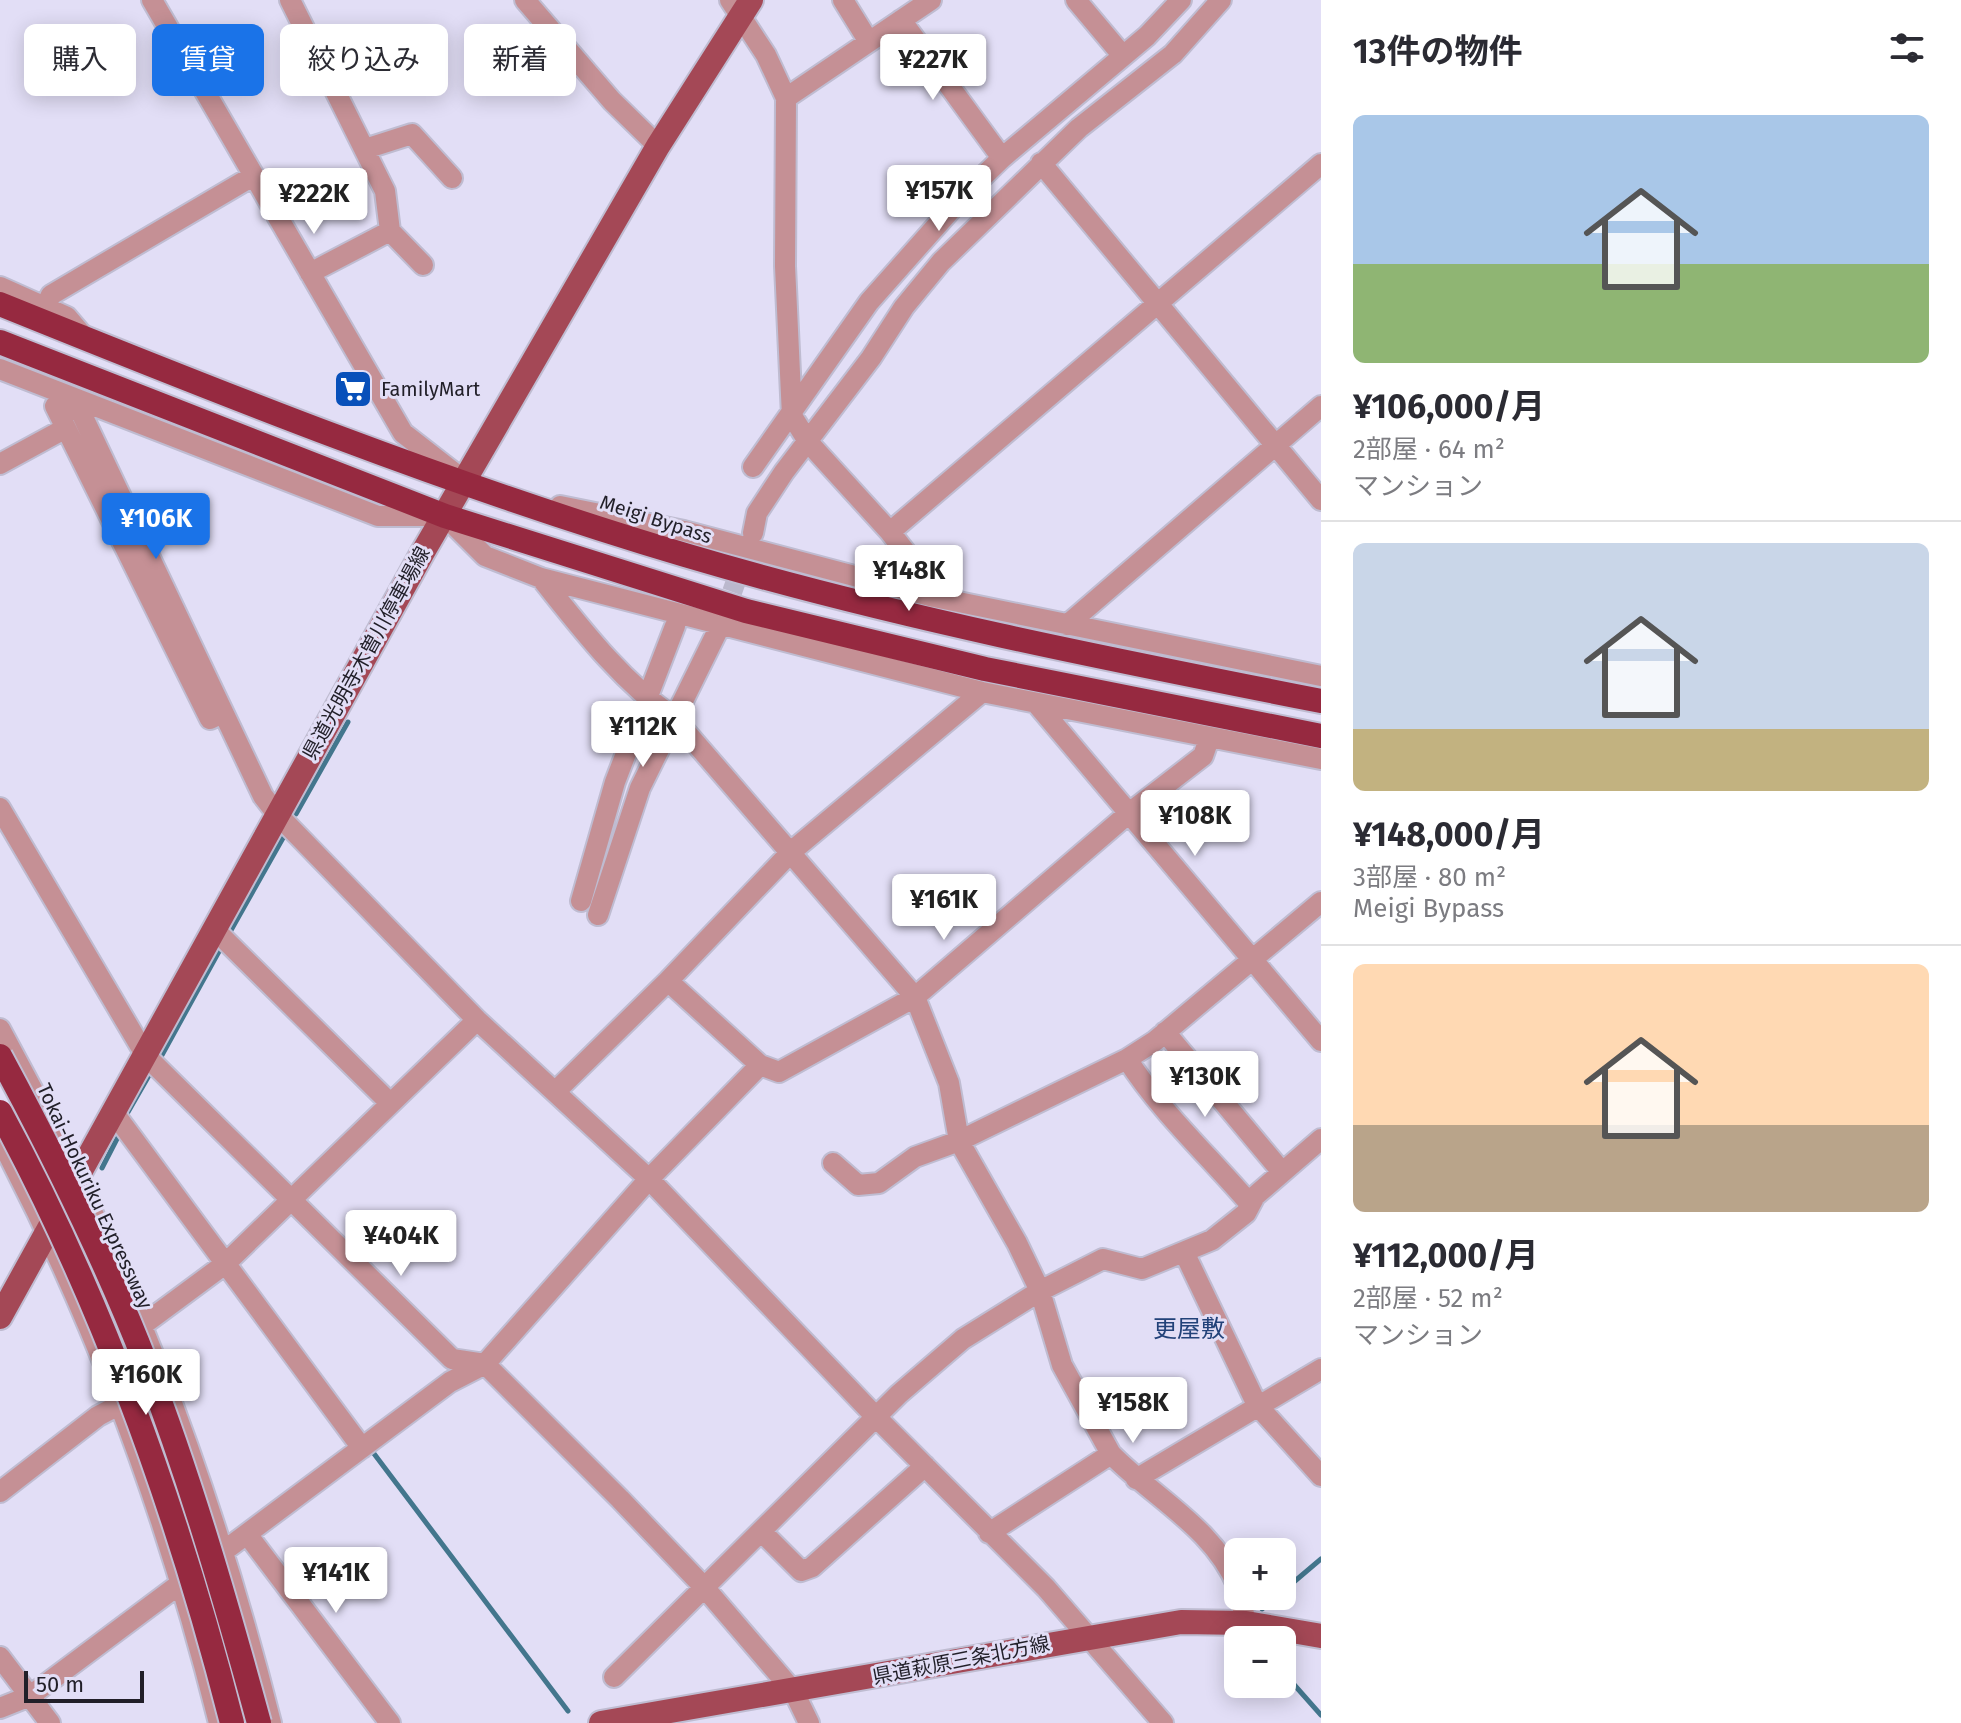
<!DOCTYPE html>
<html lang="ja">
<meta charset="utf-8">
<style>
:root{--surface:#fff;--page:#f7f7f7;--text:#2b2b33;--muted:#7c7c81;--line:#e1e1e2;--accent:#1a73e8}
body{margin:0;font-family:"Fira Sans","Noto Sans JP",sans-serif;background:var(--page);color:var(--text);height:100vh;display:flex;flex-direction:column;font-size:30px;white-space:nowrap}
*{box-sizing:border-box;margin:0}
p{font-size:26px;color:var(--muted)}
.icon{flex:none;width:44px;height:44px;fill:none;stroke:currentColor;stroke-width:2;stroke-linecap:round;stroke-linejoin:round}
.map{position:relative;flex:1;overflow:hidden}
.side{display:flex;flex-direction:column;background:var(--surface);width:640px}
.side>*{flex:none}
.banner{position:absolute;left:24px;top:24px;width:760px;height:72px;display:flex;gap:16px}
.tools{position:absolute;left:1224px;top:1538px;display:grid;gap:16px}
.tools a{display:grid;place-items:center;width:72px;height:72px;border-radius:12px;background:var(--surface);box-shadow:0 4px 20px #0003;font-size:40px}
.scale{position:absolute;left:24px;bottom:20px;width:120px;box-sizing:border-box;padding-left:8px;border:4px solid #211f28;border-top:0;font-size:22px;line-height:28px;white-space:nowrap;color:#211f28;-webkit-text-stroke:6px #e2def6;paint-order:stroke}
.price{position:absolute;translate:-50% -68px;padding:0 18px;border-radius:8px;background:#fff;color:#222;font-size:26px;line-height:52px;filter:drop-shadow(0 2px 4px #0008)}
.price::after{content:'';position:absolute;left:50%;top:48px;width:24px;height:18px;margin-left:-12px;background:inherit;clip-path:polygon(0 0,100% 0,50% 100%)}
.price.selected{background:var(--accent);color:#fff}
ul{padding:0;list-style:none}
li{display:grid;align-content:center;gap:16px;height:424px;padding:0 32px}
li+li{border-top:2px solid var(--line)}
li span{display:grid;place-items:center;height:248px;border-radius:12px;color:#555}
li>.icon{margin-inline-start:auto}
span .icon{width:144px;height:144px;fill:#fffc;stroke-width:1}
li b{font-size:34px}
h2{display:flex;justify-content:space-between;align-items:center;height:96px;padding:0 32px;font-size:34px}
.pill{padding:0 28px;border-radius:12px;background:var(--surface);box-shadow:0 4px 20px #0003;font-size:28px;line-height:72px}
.pill.selected{background:var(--accent);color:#fff}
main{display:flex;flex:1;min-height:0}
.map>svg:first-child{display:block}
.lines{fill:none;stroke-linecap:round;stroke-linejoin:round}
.stream{stroke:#43768d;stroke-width:5}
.minor-tunnel{stroke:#bbb8cd;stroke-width:20;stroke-dasharray:20 10;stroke-linecap:butt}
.minor-casing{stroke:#bfbcd1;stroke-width:24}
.major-casing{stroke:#bfbcd1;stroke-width:28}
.highway-casing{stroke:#bfbcd1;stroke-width:28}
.minor{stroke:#c59095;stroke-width:20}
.major{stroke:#a44856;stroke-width:24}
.highway{stroke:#962940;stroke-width:24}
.highway-bridge-casing{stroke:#bfbcd1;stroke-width:28;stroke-linecap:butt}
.highway-bridge{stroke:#962940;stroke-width:24}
.labels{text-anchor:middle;stroke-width:6;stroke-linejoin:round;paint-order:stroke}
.poi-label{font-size:20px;fill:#211f28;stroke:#e2def6;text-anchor:start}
.street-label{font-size:20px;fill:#211f28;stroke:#e2def6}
.quarter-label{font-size:24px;fill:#224279;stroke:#e2def6}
</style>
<main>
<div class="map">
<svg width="1321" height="1723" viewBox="0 0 1321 1723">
<rect width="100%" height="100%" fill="#e2def6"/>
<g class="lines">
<path class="stream" d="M296,814L348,722
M230,932L283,838
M162,1055L222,946
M124,1119L151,1072
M102,1168L121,1131
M372,1451L568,1711
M1282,1592L1321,1559
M1262,1609L1278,1596
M1282,1671L1321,1715"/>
<path class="minor-tunnel" d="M722,620L745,556"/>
<g class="minor-casing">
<path id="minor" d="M152,0L403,433L462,479
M290,0L385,191L390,231L310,273
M525,0L612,101L658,146
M730,0L766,55L786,98L785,266L792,416L809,443L890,532L928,581L934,597
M843,0L869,42
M1076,0L1123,56
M901,20L1002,158
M786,98L931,0
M365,149L412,134L452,178
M1041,163L1321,500
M390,231L423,265
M0,287L67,317L84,337
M46,306L51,295L253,176
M0,369L378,516H445L485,556L541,578L982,692L1321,759
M75,400L263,796L277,814L477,1020L649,1179L876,1417L1046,1588L1163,1723
M79,411L55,406L210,719L223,713
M0,464L66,428
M753,467L869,302L963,196L1002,158L1147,36L1181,0
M560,506L684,531L934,597L1321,676
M890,532L1321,164
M753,533L757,513L784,472L871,358L904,307L941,262L1079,128L1173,54L1221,0
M541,578C581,628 620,680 673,717L915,997L949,1083L959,1141L1017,1243L1040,1291L1062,1365L1111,1454
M1067,625L1321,406
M1036,703L1321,1041
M0,808L146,1056L452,1359L485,1364L620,1499L704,1587L794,1692L809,1723
M581,901L615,782L675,626
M598,915L640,788L718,630
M214,929L390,1103
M668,981L760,1065L779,1072L915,997L1128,814L1203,756L1209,739
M0,1029C123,1253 209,1476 271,1723
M1165,1032L1282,1172
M1127,1059C1161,1112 1209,1156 1250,1204
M556,1091L668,981L792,851L982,692
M114,1113L362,1448
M0,1139C97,1323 169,1522 219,1723
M833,1163L858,1185L879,1183L915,1157L959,1141L1127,1059L1155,1041L1321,902
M1184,1252L1257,1405L1321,1476
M144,1324L225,1264L477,1020
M1136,1479L1321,1369
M0,1492L98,1416L119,1405
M762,1532L801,1571L812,1567L925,1466
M989,1533L1111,1454C1154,1498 1214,1528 1238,1587
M247,1534L390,1723
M1240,1596L1246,1623
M0,1657L50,1723
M614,1677L899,1394L963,1339L1040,1291L1103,1259L1142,1269L1212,1240L1246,1213L1255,1196L1321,1139
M0,1708L30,1696L450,1382L485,1364L649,1179L760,1065"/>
</g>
<g class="major-casing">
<path id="major" d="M0,1317L423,552L658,146L751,0
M601,1723L1181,1622L1246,1623L1321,1636"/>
</g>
<g class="highway-casing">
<path id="highway" d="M0,304C225,395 452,486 685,555C894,617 1107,659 1321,701
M0,342L445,516L746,611L985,669L1321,736"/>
</g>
<use href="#minor" class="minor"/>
<use href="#major" class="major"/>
<use href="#highway" class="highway"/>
<g class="highway-bridge-casing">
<path id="highway-bridge" d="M0,1056C54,1156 105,1258 146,1364C191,1481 226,1602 259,1723
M0,1112C104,1304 178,1512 232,1723"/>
</g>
<use href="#highway-bridge" class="highway-bridge"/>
</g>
<defs>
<g id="supermarket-square" transform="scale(2)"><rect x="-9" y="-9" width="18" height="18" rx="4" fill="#0850ba" stroke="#e2def6"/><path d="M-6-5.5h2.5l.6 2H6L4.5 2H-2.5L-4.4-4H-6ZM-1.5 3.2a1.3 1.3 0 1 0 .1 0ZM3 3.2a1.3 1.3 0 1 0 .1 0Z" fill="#fff"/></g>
</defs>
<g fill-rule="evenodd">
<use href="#supermarket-square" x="353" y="389"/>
</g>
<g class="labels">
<g class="poi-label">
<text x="381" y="396">FamilyMart</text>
</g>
<g class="street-label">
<text transform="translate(656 519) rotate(18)" y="7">Meigi Bypass</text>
<text transform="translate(366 653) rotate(-61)" y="7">県道光明寺木曽川停車場線</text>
<text transform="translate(95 1196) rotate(65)" y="7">Tokai-Hokuriku Expressway</text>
<text transform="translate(961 1660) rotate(-11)" y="7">県道萩原三条北方線</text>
</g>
<g class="quarter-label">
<text x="1189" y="1337">更屋敷</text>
</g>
</g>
</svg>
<div class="tools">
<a>+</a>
<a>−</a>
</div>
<div class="scale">50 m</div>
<b class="price" style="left:933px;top:102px">¥227K</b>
<b class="price" style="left:939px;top:233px">¥157K</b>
<b class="price" style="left:314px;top:236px">¥222K</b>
<b class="price selected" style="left:156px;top:561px">¥106K</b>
<b class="price" style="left:909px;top:613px">¥148K</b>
<b class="price" style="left:643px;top:769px">¥112K</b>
<b class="price" style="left:1195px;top:858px">¥108K</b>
<b class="price" style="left:944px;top:942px">¥161K</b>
<b class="price" style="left:1205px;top:1119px">¥130K</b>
<b class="price" style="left:401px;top:1278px">¥404K</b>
<b class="price" style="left:146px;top:1417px">¥160K</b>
<b class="price" style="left:1133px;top:1445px">¥158K</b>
<b class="price" style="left:336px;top:1615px">¥141K</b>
<div class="banner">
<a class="pill">購入</a>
<a class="pill selected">賃貸</a>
<a class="pill">絞り込み</a>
<a class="pill">新着</a>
</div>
</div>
<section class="side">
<h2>13件の物件<svg class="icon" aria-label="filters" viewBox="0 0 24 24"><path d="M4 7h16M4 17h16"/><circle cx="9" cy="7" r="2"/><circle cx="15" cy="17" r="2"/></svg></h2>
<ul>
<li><span style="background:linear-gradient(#a9c7e8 60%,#8fb573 0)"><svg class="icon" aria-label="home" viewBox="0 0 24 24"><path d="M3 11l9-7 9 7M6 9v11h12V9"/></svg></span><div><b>¥106,000/月</b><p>2部屋 · 64 m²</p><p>マンション</p></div></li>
<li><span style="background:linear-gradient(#c9d6e8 75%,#c2b280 0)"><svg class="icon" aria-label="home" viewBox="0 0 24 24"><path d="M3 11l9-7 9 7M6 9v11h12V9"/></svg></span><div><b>¥148,000/月</b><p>3部屋 · 80 m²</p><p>Meigi Bypass</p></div></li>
<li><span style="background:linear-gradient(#ffd9b3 65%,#b9a48a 0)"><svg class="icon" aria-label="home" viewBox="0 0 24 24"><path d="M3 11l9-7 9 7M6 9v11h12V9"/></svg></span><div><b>¥112,000/月</b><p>2部屋 · 52 m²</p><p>マンション</p></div></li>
</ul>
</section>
</main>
